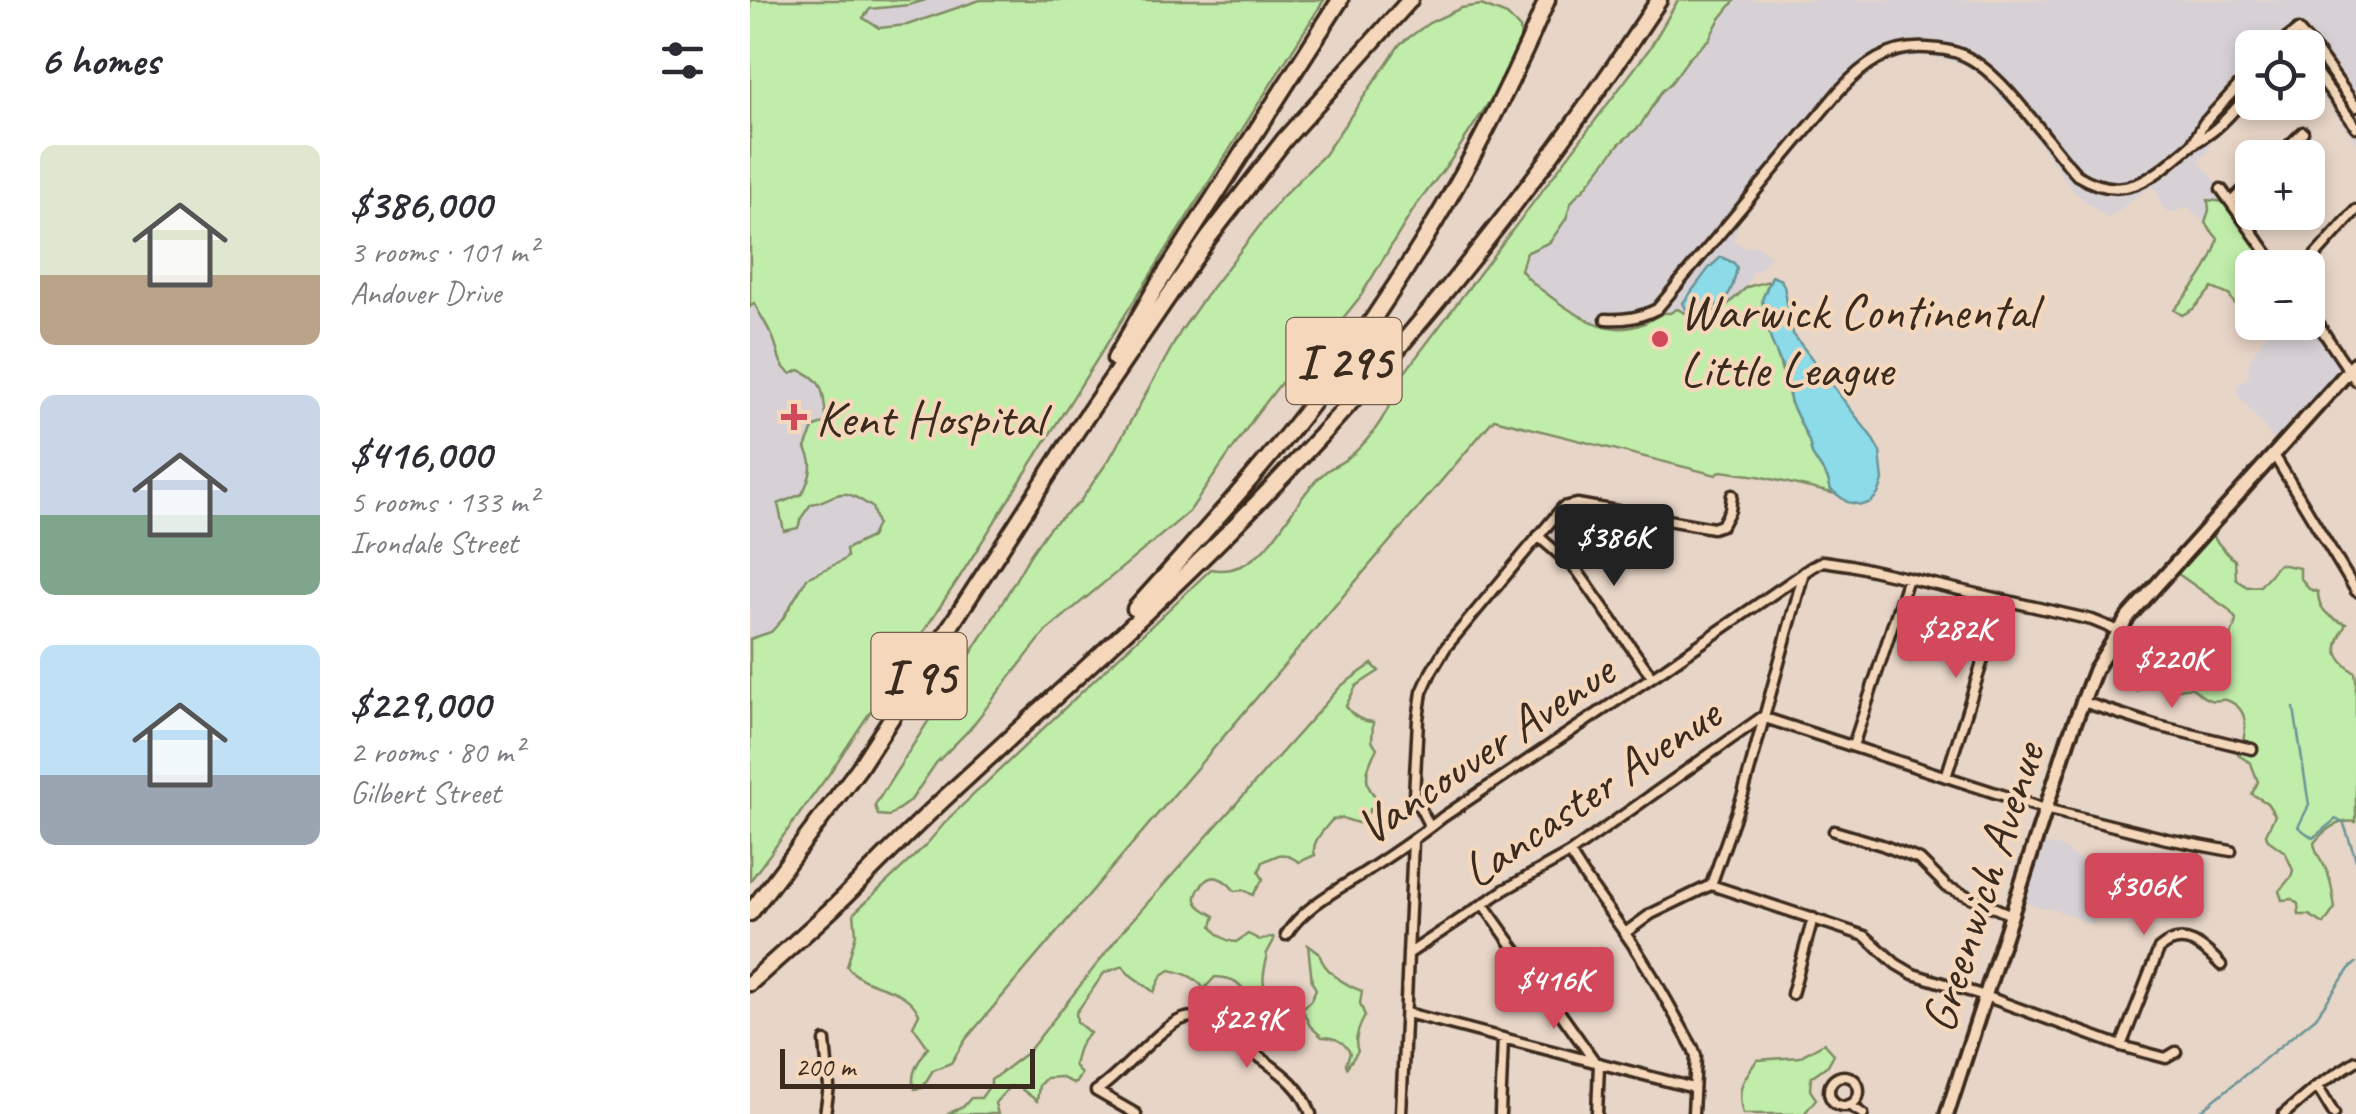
<!DOCTYPE html>
<meta charset="utf-8">
<style>
:root{--surface:#fff;--page:#f7f7f7;--text:#2b2b33;--muted:#7c7c81;--accent:#d1495b}
body{margin:0;font-family:Caveat,sans-serif;background:var(--page);color:var(--text);height:100vh;display:flex;flex-direction:column;font-size:38px;white-space:nowrap}
*{box-sizing:border-box;margin:0}
p{font-size:32px;color:var(--muted)}
.icon{flex:none;width:55px;height:55px;fill:none;stroke:currentColor;stroke-width:2;stroke-linecap:round;stroke-linejoin:round}
.map{position:relative;flex:1;overflow:hidden}
.panel{display:flex;flex-direction:column;background:var(--surface);width:750px}
.panel>*{flex:none}
.controls{position:absolute;left:1485px;top:30px;display:grid;gap:20px}
.controls a{display:grid;place-items:center;width:90px;height:90px;border-radius:15px;background:var(--surface);box-shadow:0 5px 15px #0003;font-size:50px}
.scale{position:absolute;left:30px;bottom:25px;width:255px;box-sizing:border-box;padding-left:10px;border:5px solid #3b2a1e;border-top:0;font-size:28px;line-height:35px;white-space:nowrap;color:#3b2a1e;-webkit-text-stroke:8px #f5d8bb;paint-order:stroke}
.price{position:absolute;translate:-50% -85px;padding:0 22px;border-radius:10px;background:var(--accent);color:#fff;font-size:32px;line-height:65px;filter:drop-shadow(0 2px 5px #0008)}
.price::after{content:'';position:absolute;left:50%;top:60px;width:30px;height:22px;margin-left:-15px;background:inherit;clip-path:polygon(0 0,100% 0,50% 100%)}
.price.on{background:#222;color:#fff}
ul{padding:0;list-style:none}
li{display:flex;align-items:center;gap:30px;height:250px;padding:0 40px}
li span{display:grid;place-items:center;flex:none;width:280px;height:200px;border-radius:15px;color:#555}
li>.icon{margin-inline-start:auto}
span .icon{width:120px;height:120px;fill:#fffc;stroke-width:1}
li b{font-size:42px}
h2{display:flex;justify-content:space-between;align-items:center;height:120px;padding:0 40px;font-size:42px}
main{display:flex;flex:1;min-height:0}
.map>svg:first-child{display:block}
.built{fill:#d7d1d5}
.green{fill:#c1edaa;stroke:#7e8c64;stroke-width:2.5}
.water{fill:#8bdbe8;stroke:#6b9497;stroke-width:2.5}
.lines{fill:none;stroke-linecap:round;stroke-linejoin:round}
.stream{stroke:#6b9497;stroke-width:2.5}
.street-casing{stroke:#3b2a1e;stroke-width:15}
.primary-casing{stroke:#3b2a1e;stroke-width:19}
.highway-casing{stroke:#3b2a1e;stroke-width:21}
.street{stroke:#f5d8bb;stroke-width:8}
.primary{stroke:#f5d8bb;stroke-width:11}
.highway{stroke:#f5d8bb;stroke-width:14}
.poi-dot{fill:#d1495b;stroke:#f5d8bb;stroke-width:4}
.labels{text-anchor:middle;stroke-width:8;stroke-linejoin:round;paint-order:stroke}
.shield{fill:#f5d8bb;stroke:#735e4d;stroke-width:2.5}
.shield-label{font-size:48px;font-weight:bold;fill:#3b2a1e}
.poi-label{font-size:50px;fill:#3b2a1e;stroke:#f5d8bb;text-anchor:start}
.street-label{font-size:50px;fill:#3b2a1e;stroke:#f5d8bb}
</style>
<main>
<section class="panel">
<h2>6 homes<svg class="icon" aria-label="filters" viewBox="0 0 24 24"><path d="M4 7h16M4 17h16"/><circle cx="9" cy="7" r="2"/><circle cx="15" cy="17" r="2"/></svg></h2>
<ul>
<li><span style="background:linear-gradient(#dfe7d0 65%,#b9a48a 0)"><svg class="icon" aria-label="home" viewBox="0 0 24 24"><path d="M3 11l9-7 9 7M6 9v11h12V9"/></svg></span><div><b>$386,000</b><p>3 rooms · 101 m²</p><p>Andover Drive</p></div></li>
<li><span style="background:linear-gradient(#c9d6e8 60%,#7fa58c 0)"><svg class="icon" aria-label="home" viewBox="0 0 24 24"><path d="M3 11l9-7 9 7M6 9v11h12V9"/></svg></span><div><b>$416,000</b><p>5 rooms · 133 m²</p><p>Irondale Street</p></div></li>
<li><span style="background:linear-gradient(#bfe0f5 65%,#9aa5b1 0)"><svg class="icon" aria-label="home" viewBox="0 0 24 24"><path d="M3 11l9-7 9 7M6 9v11h12V9"/></svg></span><div><b>$229,000</b><p>2 rooms · 80 m²</p><p>Gilbert Street</p></div></li>
</ul>
</section>
<div class="map">
<svg width="1606" height="1114" viewBox="0 0 1606 1114">
<rect width="100%" height="100%" fill="#e7d5c7"/>
<filter id="ink" filterUnits="userSpaceOnUse"><feTurbulence type="fractalNoise" baseFrequency=".01" numOctaves="2"/><feDisplacementMap in="SourceGraphic" scale="20" xChannelSelector="R" yChannelSelector="G"/><feConvolveMatrix kernelMatrix="1 2 1 2 8 2 1 2 1" color-interpolation-filters="sRGB"/></filter>
<g filter="url(#ink)">
<path class="built" d="M0,0H277L163,39Z
M985,0H1606V143L1558,76V48H1502V99L1461,142L1458,151L1449,161L1483,203L1459,210L1455,222L1442,213L1439,207L1420,213L1411,205L1408,191L1400,186L1358,219L1323,191L1266,110L1253,101L1235,78L1213,64L1173,55L1132,62L1092,99L990,221L983,240L994,247L1007,246L1021,256L1013,266L1003,272L997,287L975,307L890,329L869,330L841,323L779,281L771,270L776,253L805,234L816,219L821,203L827,195L835,189L869,144L890,126L911,92L921,83L939,58L959,39L969,20Z
M0,272L52,333L122,501L129,543L0,651Z
M1558,308L1600,369L1530,447L1488,395L1487,385L1499,377L1498,366L1502,356L1523,323L1558,322Z
M1287,842L1314,848L1326,858H1330L1331,860L1361,874L1344,926L1306,910L1287,907L1270,900Z"/>
<path class="green" d="M0,0H176L159,5L120,9L113,18L129,28L157,25L230,0H574L209,578L79,774L0,881V639L21,632L32,620L57,578L92,561L97,557L96,549L121,537L127,524L122,507C115,503 104,495 97,494C84,492 74,503 61,504L51,518L48,528L34,531L28,504L52,494C60,479 66,463 55,448L63,428L77,422C72,397 78,381 49,370L41,374C25,363 30,347 20,332C15,322 9,313 4,303L0,307Z
M928,0H985L969,20L959,39L939,58L921,83L911,92L890,126L869,144L834,189L827,195L821,203L816,219L800,242L776,253L771,270C781,284 795,292 808,302C842,326 875,341 911,313H920L927,309L942,316L959,313L975,307L997,287L1019,281L1012,300L1041,403L1059,441L1062,454L1078,479L1081,490L1086,494L1008,476L971,471L966,475L744,419L216,1039L201,1063L183,1070L172,1088L165,1089C158,1074 170,1060 178,1047L163,1026L169,1014C155,983 115,991 97,966L106,934L104,913L175,846L200,817L461,569C516,580 538,503 573,474C580,467 591,464 599,457C623,438 641,409 649,380L900,48Z
M731,5L757,15L770,28L771,42L749,87L701,160L665,207L610,297L569,348L530,384L504,418L439,512L296,631L219,730L186,763L161,800L139,816L128,815L125,805L238,627L280,555L299,528L329,503L360,458L431,331L454,298L531,198L574,155L650,44L679,23L711,8Z
M1458,200L1483,203L1529,267L1502,268V309L1490,312L1479,295L1462,288L1443,309L1432,315L1424,310C1443,288 1461,267 1468,239L1455,223L1459,210Z
M1457,530C1467,540 1473,552 1485,560L1486,579L1497,587L1510,586L1529,564L1550,568V577L1559,589L1568,592C1568,610 1580,619 1596,624C1583,648 1582,656 1605,673L1606,680V822C1588,819 1575,829 1564,843C1566,856 1574,862 1578,874C1582,884 1583,897 1585,908L1574,924L1559,915H1549L1548,904L1543,899L1532,900L1529,891L1541,877L1543,870L1535,852L1518,840L1516,834L1525,815L1517,803L1502,794L1508,782L1501,763L1488,755C1496,736 1503,709 1476,700C1471,699 1465,702 1460,700C1440,693 1452,683 1425,690L1402,678L1392,683L1387,690L1385,688L1391,676V666L1362,646L1373,627L1427,659C1438,660 1440,656 1444,647L1458,654C1472,650 1485,633 1486,619L1478,609L1421,569Z
M622,664L629,671L606,686L596,706C602,716 611,721 623,722L622,741L627,748C616,769 610,786 631,801L621,808L611,824L592,818L582,820C574,830 560,843 565,855L549,862C532,851 531,853 513,862L509,872L513,879L503,895L494,890L485,891C476,880 462,870 452,885C449,888 445,896 446,900C448,908 459,912 465,916L462,926C467,935 475,941 486,942L498,934L510,940L523,937L524,940L516,955L517,958C512,980 510,984 525,1003L521,1010C514,1006 505,1002 500,997C488,982 485,978 465,977L454,989C446,977 434,973 420,970L412,975L404,992L378,973L373,966L354,973L326,1013L327,1022L340,1033C329,1041 327,1053 324,1065L331,1074L325,1084L310,1077L296,1078L289,1085L287,1101L270,1088L260,1086L245,1103L248,1114H197L213,1107L221,1098H231L241,1084V1080L278,1052L376,927L591,686Z
M558,945L569,953C573,971 595,985 612,991L610,1003L615,1016C610,1025 603,1041 608,1051L597,1067L596,1064L600,1053C594,1041 585,1037 572,1037L560,1026L552,1009L561,1000L566,989L562,982Z
M1074,1043L1084,1054L1078,1065L1061,1077L1060,1090L1066,1099L1054,1114H993C986,1089 992,1081 1007,1060L1049,1057Z"/>
<path class="water" d="M971,257L984,263L987,268C980,299 978,300 950,314L936,309L933,303L959,268Z
M1022,276L1031,280L1034,286L1043,334L1121,436L1130,452L1133,481L1128,494L1121,502L1112,505L1097,502L1081,490L1078,479L1062,454L1059,441L1041,403L1034,371L1021,340L1012,300Z"/>
<g class="lines">
<path class="stream" d="M1544,708L1559,805L1548,827L1563,838L1586,819L1594,824L1606,860
M1447,1114L1566,1017L1599,969L1606,963"/>
<g class="street-casing">
<path id="street" d="M1548,30L1565,49L1606,107
M1525,48L1548,30
M1558,61L1606,127
M1443,143L1454,123L1502,71
M1526,158L1553,132
M1471,189L1528,268
M1481,202L1502,181
M1554,268L1606,210
M1558,309L1606,381
M856,319C875,320 889,318 907,309L1089,91C1113,65 1139,45 1177,48C1190,49 1203,50 1215,56C1255,75 1296,141 1327,175C1374,204 1401,179 1438,148C1446,141 1456,137 1464,130C1478,119 1490,103 1502,90
M1524,455L1606,591
M788,536L826,569L902,677
M1333,702L1404,725L1502,749
M1103,746L1158,578
M1196,777L1238,644L1257,601
M680,827L664,796L668,719L672,692L681,672L696,647L813,507L827,504L963,528L972,525L980,510L982,495
M1084,831L1132,845L1170,860L1197,887L1261,915
M820,853C836,881 855,905 874,932C900,968 921,1009 943,1048L946,1056L943,1114
M961,885L993,794L1054,572
M733,904L845,1062
M875,933L901,914L961,885L1115,936L1146,964L1163,974L1235,996L1371,1046L1416,1058L1426,1052
M536,935C552,909 583,892 609,876C638,857 666,839 693,817L914,669L1062,567L1073,561L1100,565L1342,620L1369,631
M658,954L754,890L820,853L1012,717L1295,809L1417,839L1481,851
M1042,994L1063,918
M657,1013L944,1088
M75,1041L79,1087L75,1114
M1371,1046L1409,949C1433,928 1453,946 1471,965
M1079 1091a15 15 0 1 1 30 0a15 15 0 1 1-30 0Z
M1567,1086L1584,1114
M1099,1105L1113,1114
M386,1114L346,1091C371,1076 412,1023 436,1018C443,1016 453,1019 459,1022C475,1029 489,1043 504,1053C528,1071 551,1084 561,1114
M651,1114L663,841
M750,1114L753,1038
M847,1114L849,1064
M1534,1114L1567,1086L1606,1061"/>
</g>
<g class="primary-casing">
<path id="primary" d="M1197,1114L1319,737L1345,670L1378,617L1606,363"/>
</g>
<g class="highway-casing">
<path id="highway" d="M365,359L404,291L590,0
M385,609C450,537 515,466 573,389C663,269 739,138 797,0
M0,913L109,768L327,430L459,237L535,139L660,0
M0,983C28,958 56,933 84,907C122,870 158,832 197,796C300,700 406,607 504,506C655,351 790,181 909,0"/>
</g>
<use href="#street" class="street"/>
<use href="#primary" class="primary"/>
<use href="#highway" class="highway"/>
</g>
</g>
<g class="poi-dot">
<circle cx="910" cy="339" r="10"/>
<path d="M39 402h10v10h10v10h-10v10h-10v-10h-10v-10h10z"/>
</g>
<g class="labels">
<g class="shield">
<rect x="536.5" y="318" width="115" height="86" rx="8"/>
<rect x="121.5" y="633" width="95" height="86" rx="8"/>
</g>
<g class="shield-label">
<text x="594" y="378">I 295</text>
<text x="169" y="693">I 95</text>
</g>
<g class="poi-label">
<text x="930" y="328">Warwick Continental<tspan x="930" dy="58">Little League</tspan></text>
<text x="66" y="435">Kent Hospital</text>
</g>
<g class="street-label">
<text transform="translate(734 748) rotate(-34)" y="18">Vancouver Avenue</text>
<text transform="translate(840 791) rotate(-34)" y="18">Lancaster Avenue</text>
<text transform="translate(1231 887) rotate(-72)" y="18">Greenwich Avenue</text>
</g>
</g>
</svg>
<div class="controls">
<a><svg class="icon" aria-label="locate" viewBox="0 0 24 24"><circle cx="12" cy="12" r="6"/><path d="M12 2v4M12 18v4M2 12h4M18 12h4"/></svg></a>
<a>+</a>
<a>−</a>
</div>
<div class="scale">200 m</div>
<b class="price on" style="left:864px;top:589px">$386K</b>
<b class="price" style="left:1206px;top:681px">$282K</b>
<b class="price" style="left:1422px;top:711px">$220K</b>
<b class="price" style="left:1394px;top:938px">$306K</b>
<b class="price" style="left:804px;top:1032px">$416K</b>
<b class="price" style="left:497px;top:1071px">$229K</b>
</div>
</main>
